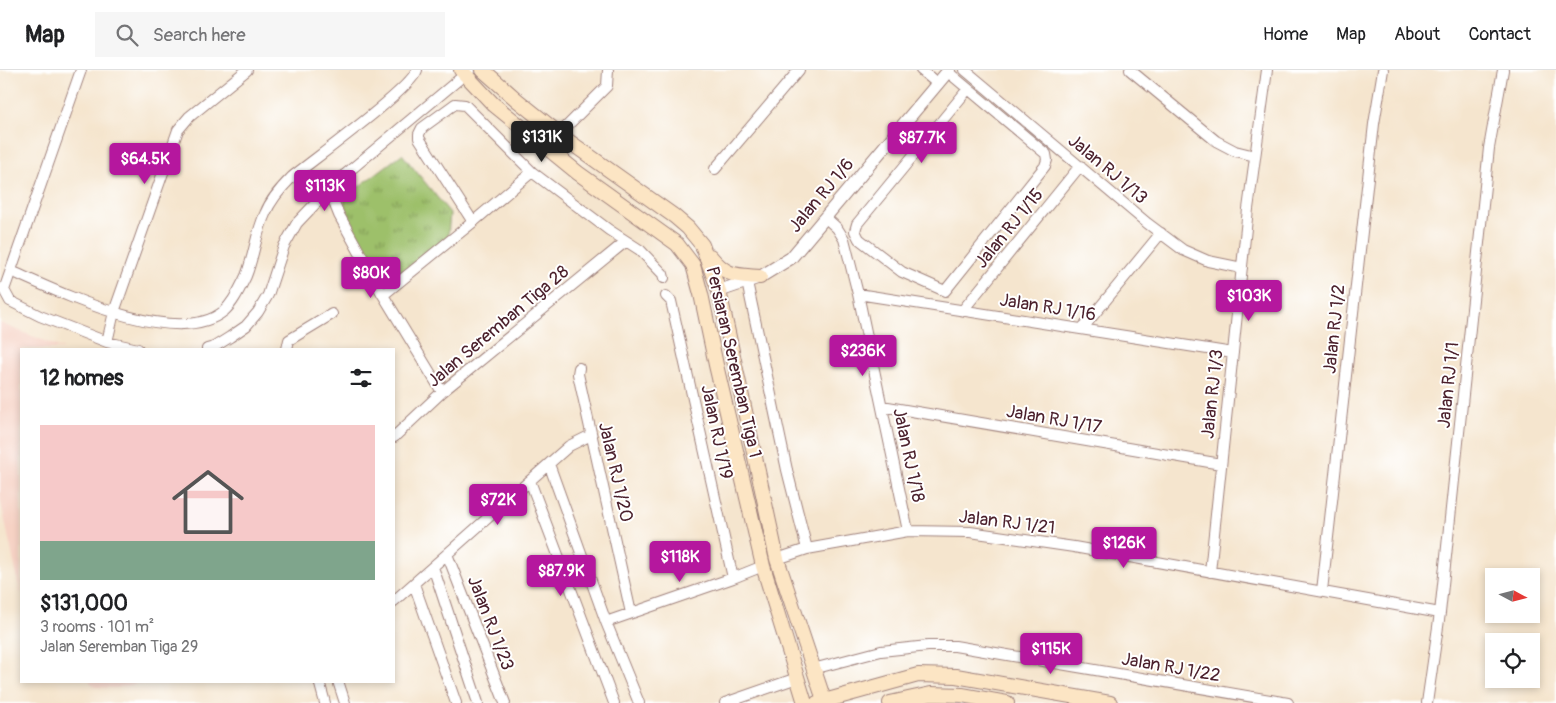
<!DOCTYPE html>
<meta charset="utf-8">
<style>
:root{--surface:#fff;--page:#f6f6f6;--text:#202124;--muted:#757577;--line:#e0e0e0;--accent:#b5179e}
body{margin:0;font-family:Pangolin,sans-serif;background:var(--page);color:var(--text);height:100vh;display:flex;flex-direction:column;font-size:19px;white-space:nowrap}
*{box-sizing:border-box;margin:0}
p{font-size:16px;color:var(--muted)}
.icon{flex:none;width:28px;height:28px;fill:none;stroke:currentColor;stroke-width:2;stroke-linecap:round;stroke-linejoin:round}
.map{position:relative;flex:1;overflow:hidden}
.details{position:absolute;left:20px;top:278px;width:375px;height:335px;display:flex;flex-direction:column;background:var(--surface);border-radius:0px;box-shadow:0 2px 8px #0003}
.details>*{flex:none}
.needle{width:32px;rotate:97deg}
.controls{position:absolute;left:1485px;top:498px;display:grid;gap:10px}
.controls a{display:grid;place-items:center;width:55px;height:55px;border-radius:0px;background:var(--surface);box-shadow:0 2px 8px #0003;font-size:25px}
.price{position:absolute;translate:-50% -42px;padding:0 11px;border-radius:5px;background:var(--accent);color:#fff;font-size:16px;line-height:32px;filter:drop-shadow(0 1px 2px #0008)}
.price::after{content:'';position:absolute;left:50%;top:30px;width:15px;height:11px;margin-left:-8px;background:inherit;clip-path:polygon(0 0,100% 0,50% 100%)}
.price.active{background:#222;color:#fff}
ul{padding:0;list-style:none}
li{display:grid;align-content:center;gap:10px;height:265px;padding:0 20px}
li+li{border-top:1px solid var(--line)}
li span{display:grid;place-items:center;height:155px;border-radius:0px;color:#555}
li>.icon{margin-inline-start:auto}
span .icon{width:90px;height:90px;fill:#fffc;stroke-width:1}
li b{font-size:21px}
h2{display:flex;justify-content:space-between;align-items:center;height:60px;padding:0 20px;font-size:21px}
header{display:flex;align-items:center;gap:30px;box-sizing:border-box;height:70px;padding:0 25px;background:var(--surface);border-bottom:1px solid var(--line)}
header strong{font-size:24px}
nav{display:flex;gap:28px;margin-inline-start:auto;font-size:18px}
.search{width:350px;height:45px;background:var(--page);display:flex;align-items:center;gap:12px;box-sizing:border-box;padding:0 18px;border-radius:0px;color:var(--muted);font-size:19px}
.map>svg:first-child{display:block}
.built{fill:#f6d2c4}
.park{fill:url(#park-tufts);stroke:#74704a}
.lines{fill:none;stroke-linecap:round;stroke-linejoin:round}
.minor-casing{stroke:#a0827c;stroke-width:12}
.tertiary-casing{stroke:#a0827c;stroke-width:14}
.secondary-casing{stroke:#a0827c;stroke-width:16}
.minor{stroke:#fff;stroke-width:10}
.tertiary{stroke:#fff;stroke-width:12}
.secondary{stroke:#fce5c4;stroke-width:14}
.labels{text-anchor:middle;stroke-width:4;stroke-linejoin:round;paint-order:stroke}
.street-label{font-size:18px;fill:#4a1f2b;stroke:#fff}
</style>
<header>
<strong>Map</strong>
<div class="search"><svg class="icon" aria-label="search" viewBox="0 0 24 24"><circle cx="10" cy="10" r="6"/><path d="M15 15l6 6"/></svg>Search here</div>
<nav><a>Home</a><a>Map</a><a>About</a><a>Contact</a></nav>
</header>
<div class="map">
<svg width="1556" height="633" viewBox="0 0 1556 633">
<defs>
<pattern id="park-tufts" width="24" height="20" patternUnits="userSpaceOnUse" patternTransform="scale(1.25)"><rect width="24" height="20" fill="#9dc06a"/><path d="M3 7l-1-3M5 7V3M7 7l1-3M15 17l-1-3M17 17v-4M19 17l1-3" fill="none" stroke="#829b57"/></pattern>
</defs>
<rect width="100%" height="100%" fill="#fff"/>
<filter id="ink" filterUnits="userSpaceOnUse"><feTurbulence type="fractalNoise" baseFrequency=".02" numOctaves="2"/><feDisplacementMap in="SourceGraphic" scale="10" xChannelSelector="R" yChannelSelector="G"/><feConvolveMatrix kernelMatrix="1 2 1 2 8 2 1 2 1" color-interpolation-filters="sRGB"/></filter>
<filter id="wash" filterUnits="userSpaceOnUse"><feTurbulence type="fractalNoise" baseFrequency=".0096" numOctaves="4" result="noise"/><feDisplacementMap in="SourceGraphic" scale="20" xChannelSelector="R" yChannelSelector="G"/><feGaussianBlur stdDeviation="1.12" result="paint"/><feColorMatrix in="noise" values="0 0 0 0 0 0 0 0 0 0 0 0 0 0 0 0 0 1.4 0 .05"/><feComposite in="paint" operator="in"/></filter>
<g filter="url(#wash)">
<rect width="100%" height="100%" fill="#f5e5ce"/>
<path class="built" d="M0,253L64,279H21V525L0,428Z
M89,611H149L116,618L95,617Z"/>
<path class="park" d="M402,84L450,143L448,167L399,209H385L343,149L345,127Z"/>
</g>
<g filter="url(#ink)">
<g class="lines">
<g class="minor-casing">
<path id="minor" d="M921,0L938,14
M965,0L1147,153L1183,180L1208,191L1242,198
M1130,0L1216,71L1235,81L1255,86
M948,2L1046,84L1047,90L1045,96L945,221L902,202L859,169L855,161L857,154L968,19
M548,78L559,64L607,16L608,0
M715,99L799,0
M329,120L339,145L383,225L442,322
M826,148L837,158L844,169L858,224L908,461
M473,152L419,68V64L422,58L455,34L465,35L532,102L609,160L640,180L663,204L664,208
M11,201C59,222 177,280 224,241C234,232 240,218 246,206C254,186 256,163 265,144C271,129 281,118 292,107C314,89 410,20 417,0
M747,212L787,400L807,479
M0,219L4,220L10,231L40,246L107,272L138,279
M4,220L81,0
M858,224L1233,283
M383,225L473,152L532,102
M666,226L671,231L733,508
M963,240L1080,96
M1082,259L1161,163
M107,272L114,242L178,60L189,47L247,0
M207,279L214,277L230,267L246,256L258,242L268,225L284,176L297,153L336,112L469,1
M287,279L289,270L332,244
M579,298L578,304L631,543
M882,336L1221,394
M394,367L442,322L625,172
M549,394L606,552L639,633
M530,411L614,633
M447,484L505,633
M777,489L807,479L908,461L970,462L1074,477L1440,543
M433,497L478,633
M1210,502L1248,139L1267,0
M414,514L456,633
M1322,521L1374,54L1383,0
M394,531L569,376L591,365
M606,552L733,508L763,496
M813,599L881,581L928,576H955L1288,633
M319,611L325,633
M338,611L345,633
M725,633L797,608
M1427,633L1440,543L1489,78L1503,0"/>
</g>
<g class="tertiary-casing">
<path id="tertiary" d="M719,221L760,207L791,188L949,0"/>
</g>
<g class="secondary-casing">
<path id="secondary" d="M461,0L493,34L578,103L677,174L693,195L701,224L716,295L763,496L805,633
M483,0L517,30L567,70L674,146L688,158L702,175L719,221L777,489L825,633
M710,186C727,207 735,205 760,207
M817,633L918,605L956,606L1110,633
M890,633L931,624L962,625L1007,633"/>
</g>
<use href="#minor" class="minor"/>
<use href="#tertiary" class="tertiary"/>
<use href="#secondary" class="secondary"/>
</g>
</g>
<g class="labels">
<g class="street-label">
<text transform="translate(1108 99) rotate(40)" y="6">Jalan RJ 1/13</text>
<text transform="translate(821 125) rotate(-50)" y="6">Jalan RJ 1/6</text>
<text transform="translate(1009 158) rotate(-51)" y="6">Jalan RJ 1/15</text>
<text transform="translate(1048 237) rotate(9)" y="6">Jalan RJ 1/16</text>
<text transform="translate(498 256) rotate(-40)" y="6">Jalan Seremban Tiga 28</text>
<text transform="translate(1334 259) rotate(-84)" y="6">Jalan RJ 1/2</text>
<text transform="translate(734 292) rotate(77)" y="6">Persiaran Seremban Tiga 1</text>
<text transform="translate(1448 315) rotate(-84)" y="6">Jalan RJ 1/1</text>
<text transform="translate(1212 324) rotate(-84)" y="6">Jalan RJ 1/3</text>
<text transform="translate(1054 349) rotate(10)" y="6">Jalan RJ 1/17</text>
<text transform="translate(717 362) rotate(78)" y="6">Jalan RJ 1/19</text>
<text transform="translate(909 385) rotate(78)" y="6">Jalan RJ 1/18</text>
<text transform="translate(616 402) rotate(77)" y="6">Jalan RJ 1/20</text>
<text transform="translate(1007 452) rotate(7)" y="6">Jalan RJ 1/21</text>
<text transform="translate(491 553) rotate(69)" y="6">Jalan RJ 1/23</text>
<text transform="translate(1171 597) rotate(10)" y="6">Jalan RJ 1/22</text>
</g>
</g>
</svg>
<div class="controls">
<a><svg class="needle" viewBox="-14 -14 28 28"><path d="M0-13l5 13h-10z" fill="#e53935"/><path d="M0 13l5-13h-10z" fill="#757577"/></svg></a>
<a><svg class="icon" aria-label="locate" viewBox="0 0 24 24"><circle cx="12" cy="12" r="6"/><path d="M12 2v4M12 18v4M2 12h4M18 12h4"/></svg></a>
</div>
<b class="price active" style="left:542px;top:93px">$131K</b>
<b class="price" style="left:922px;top:94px">$87.7K</b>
<b class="price" style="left:145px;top:115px">$64.5K</b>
<b class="price" style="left:325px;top:142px">$113K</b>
<b class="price" style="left:371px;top:229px">$80K</b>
<b class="price" style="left:1249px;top:252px">$103K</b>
<b class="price" style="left:863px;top:307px">$236K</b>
<b class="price" style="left:498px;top:456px">$72K</b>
<b class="price" style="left:1124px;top:499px">$126K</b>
<b class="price" style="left:680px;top:513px">$118K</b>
<b class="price" style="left:561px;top:527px">$87.9K</b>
<b class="price" style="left:1051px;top:605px">$115K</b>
<section class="details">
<h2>12 homes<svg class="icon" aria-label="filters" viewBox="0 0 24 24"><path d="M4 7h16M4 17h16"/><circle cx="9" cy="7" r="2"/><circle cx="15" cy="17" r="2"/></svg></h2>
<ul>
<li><span style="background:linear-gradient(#f6c9c9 75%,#7fa58c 0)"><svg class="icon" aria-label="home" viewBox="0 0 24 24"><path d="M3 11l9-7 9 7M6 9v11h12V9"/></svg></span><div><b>$131,000</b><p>3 rooms · 101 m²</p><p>Jalan Seremban Tiga 29</p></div></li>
</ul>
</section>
</div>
